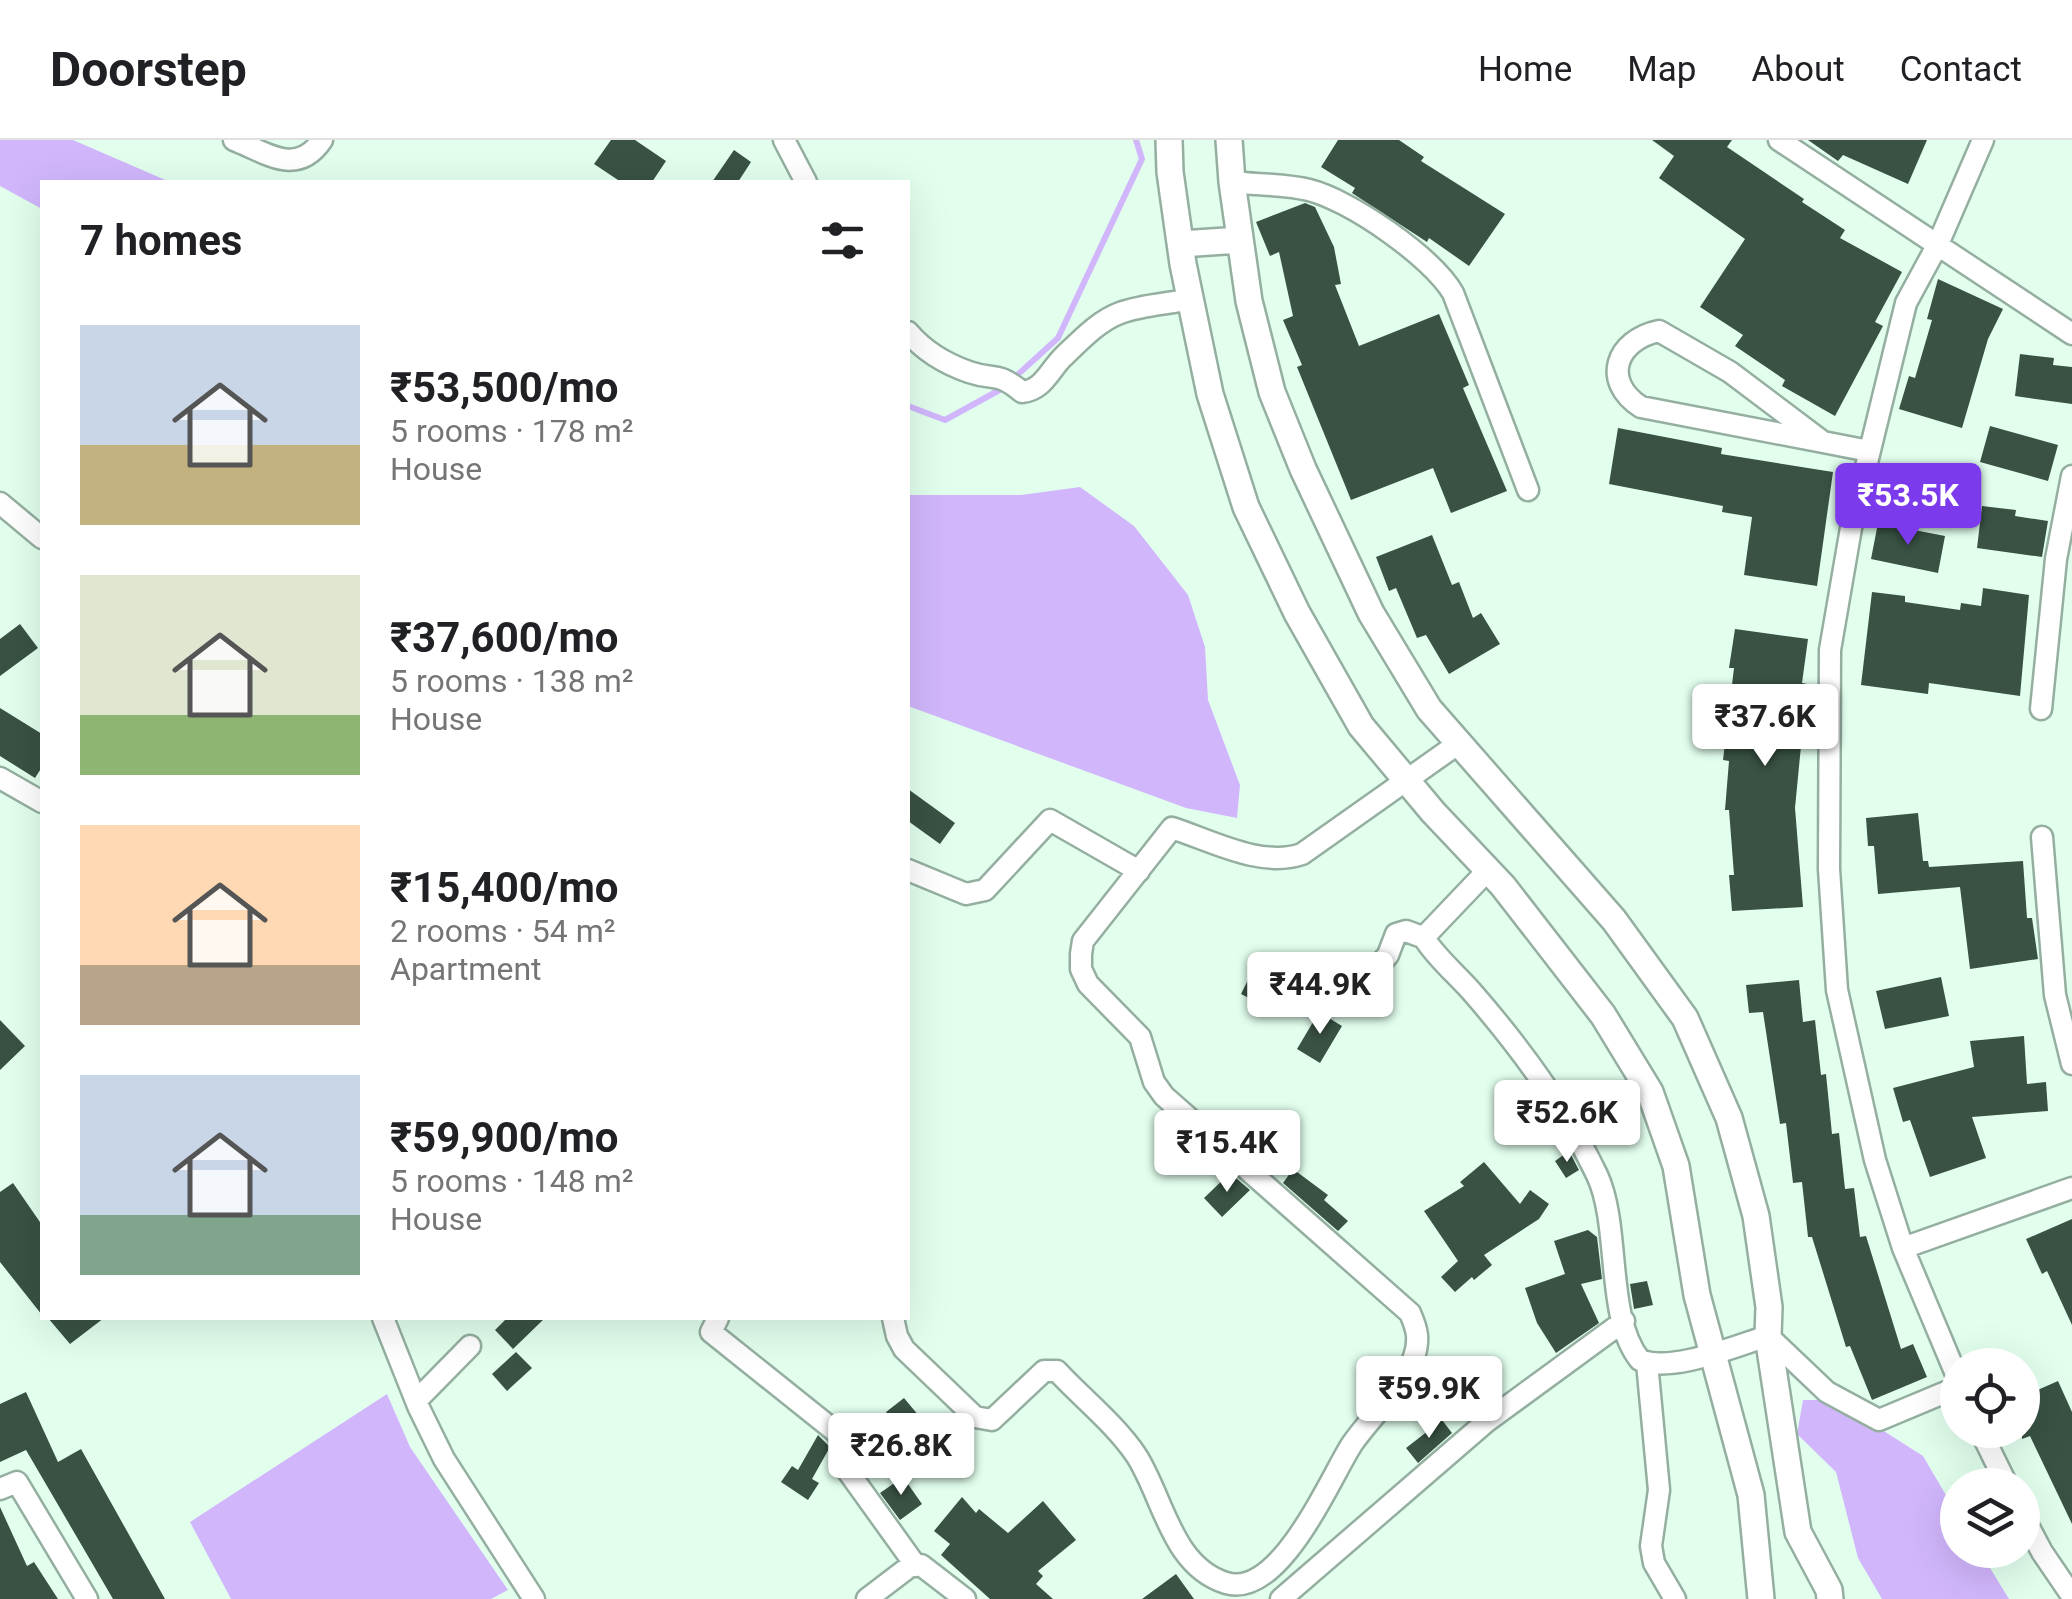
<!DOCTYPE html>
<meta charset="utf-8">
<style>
:root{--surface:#fff;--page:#f6f6f6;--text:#202124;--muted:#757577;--line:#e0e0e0;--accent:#7c3aed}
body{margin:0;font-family:Roboto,sans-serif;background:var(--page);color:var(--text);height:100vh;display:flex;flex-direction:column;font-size:38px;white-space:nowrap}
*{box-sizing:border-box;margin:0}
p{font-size:32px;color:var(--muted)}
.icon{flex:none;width:55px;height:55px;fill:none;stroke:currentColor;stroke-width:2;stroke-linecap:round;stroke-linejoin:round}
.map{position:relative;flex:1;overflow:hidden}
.drawer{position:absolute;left:40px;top:40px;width:870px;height:1140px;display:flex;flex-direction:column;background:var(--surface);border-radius:0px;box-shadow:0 10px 40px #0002}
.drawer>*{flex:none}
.fabs{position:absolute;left:1940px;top:1208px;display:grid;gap:20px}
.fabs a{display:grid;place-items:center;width:100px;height:100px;border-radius:50%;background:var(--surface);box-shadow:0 10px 40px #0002;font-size:50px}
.price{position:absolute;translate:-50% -85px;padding:0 22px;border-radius:10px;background:#fff;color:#222;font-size:32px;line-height:65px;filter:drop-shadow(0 2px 5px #0008)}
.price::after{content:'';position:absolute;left:50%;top:60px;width:30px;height:22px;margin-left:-15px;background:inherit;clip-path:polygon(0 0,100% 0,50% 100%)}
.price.selected{background:var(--accent);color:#fff}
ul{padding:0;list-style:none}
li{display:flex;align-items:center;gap:30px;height:250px;padding:0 40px}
li span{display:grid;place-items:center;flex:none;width:280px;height:200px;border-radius:0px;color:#555}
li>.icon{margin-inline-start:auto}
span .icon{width:120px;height:120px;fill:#fffc;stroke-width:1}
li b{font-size:42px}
h2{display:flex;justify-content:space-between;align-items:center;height:120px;padding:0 40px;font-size:42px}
header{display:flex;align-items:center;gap:60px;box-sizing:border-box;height:140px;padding:0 50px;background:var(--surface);border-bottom:2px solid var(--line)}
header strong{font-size:48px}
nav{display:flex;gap:55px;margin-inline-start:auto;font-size:35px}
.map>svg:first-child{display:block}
.water{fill:#d1b6fc}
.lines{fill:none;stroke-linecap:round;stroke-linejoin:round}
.stream{stroke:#d1b6fc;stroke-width:6}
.building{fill:#395244}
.minor-casing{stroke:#94afa0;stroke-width:25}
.tertiary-casing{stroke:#94afa0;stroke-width:30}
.minor{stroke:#fff;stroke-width:20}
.tertiary{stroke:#fff;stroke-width:25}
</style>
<header>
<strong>Doorstep</strong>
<nav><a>Home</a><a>Map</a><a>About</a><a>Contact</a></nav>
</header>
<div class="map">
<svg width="2072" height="1459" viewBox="0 0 2072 1459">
<rect width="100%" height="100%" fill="#e2ffee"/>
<path class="water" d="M0,0H73L170,42H42V69L0,46Z
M1080,347L1134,386L1188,455L1205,507L1208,560L1240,645L1237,678L1186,668L908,566V355H1021Z
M387,1254L410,1307L508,1450L491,1459H231L190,1382Z
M1803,1260H1835L1923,1316L1957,1374L1958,1410H1979L2009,1459H1882L1858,1418L1836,1332L1797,1294Z"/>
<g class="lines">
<path class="stream" d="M1014,238L1058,198L1142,19L1136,0
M908,266L945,280L1005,247"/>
</g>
<path class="building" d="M611,0H635L666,21L652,42H621L594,24Z
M1338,0H1399L1424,17L1421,21L1505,74L1469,126L1429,98L1427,102L1352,53L1355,48L1321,27Z
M1652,0H1732L1727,7L1804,59L1802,62L1845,90L1840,98L1902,132L1875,182L1883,186L1835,276L1782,246L1785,240L1735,206L1743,195L1700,167L1745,99L1659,38L1674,16Z
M1808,0H1927L1908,44L1843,15L1838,21Z
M734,10L751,22L738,42H712Z
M1305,63L1315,67L1334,107L1341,144L1335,145L1359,206L1439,174L1469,245L1463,248L1507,351L1451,373L1433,328L1351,360L1297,227L1302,225L1283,180L1293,176L1279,112L1270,116L1256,82Z
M1938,139L2003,169L1988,199L1962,288L1899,269L1909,236L1915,238L1932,180L1927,179Z
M2020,214L2054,218L2053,225L2072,227V264L2015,256Z
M1990,286L2058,305L2048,341L1980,322Z
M1618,288L1722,308L1721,314L1833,332L1817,446L1744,435L1752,377L1722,372L1723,366L1609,344Z
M1982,366L2016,370L2015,376L2048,381L2042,417L1977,408Z
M1878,383L1945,396L1938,433L1871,419Z
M1432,395L1452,445L1459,442L1473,478L1481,473L1500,504L1449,534L1426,495L1417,498L1396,448L1389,451L1376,417Z
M1983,448L2029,455L2020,556L1929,543L1928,554L1861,545L1872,452L1905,456V462L1960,470L1961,463L1981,466Z
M20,484L38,508L0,536V499Z
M1735,489L1808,499L1802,543L1807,544L1795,668L1803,767L1732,771L1729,735H1734L1729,670H1725L1729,621L1723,620L1734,528H1729Z
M0,568L42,594V627L35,638L0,616Z
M908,649L955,683L940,704L908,681Z
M1918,673L1923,721H1928L1929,727L2023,721L2027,778H2032L2038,819L1970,829L1960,747L1878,754L1874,706H1868L1866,678Z
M1260,816L1290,831L1271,869L1241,854Z
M1941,837L1949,876L1885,889L1876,851Z
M1799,840L1803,882L1815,880L1821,935L1826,934L1832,994L1839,993L1845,1049L1854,1048L1860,1097L1866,1096L1901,1209L1913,1204L1927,1237L1872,1260L1850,1206L1846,1207L1812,1097H1808L1802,1042L1793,1043L1786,983L1780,984L1763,872L1749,873L1746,845Z
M1319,872L1342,886L1320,923L1297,909Z
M0,880L25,906L0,930Z
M2024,896L2027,944L2046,942L2048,971L1972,977L1986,1018L1930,1037L1910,980L1903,982L1893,948L1974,927L1970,901Z
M1569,1011L1579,1030L1566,1038L1555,1021Z
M1484,1022L1520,1064L1530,1050L1549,1064L1539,1079L1484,1115L1492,1125L1474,1140L1472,1137L1455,1152L1441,1137L1458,1121L1424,1071L1464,1046L1460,1042Z
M1293,1029L1328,1055L1324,1060L1348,1081L1338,1091L1283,1043Z
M1230,1033L1250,1050L1222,1077L1204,1058Z
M13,1043L42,1085V1175L0,1122V1052Z
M2072,1079V1185L2047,1131L2042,1134L2026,1099Z
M1588,1090L1597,1097L1602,1139L1581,1144L1599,1183L1556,1213L1537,1183L1525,1148L1565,1134L1554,1101Z
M1647,1141L1653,1165L1634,1169L1630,1144Z
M48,1178H104L70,1204Z
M507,1178H545L513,1209L495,1190Z
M516,1212L532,1228L507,1251L492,1234Z
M2058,1241L2072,1272V1384L2030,1296L2022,1299V1257Z
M26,1252L58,1322L81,1309L165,1459H113L26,1310L0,1322V1264Z
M904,1258L919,1276L901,1290L886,1272Z
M1442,1280L1452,1293L1418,1323L1406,1308Z
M818,1295L830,1307L812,1339L819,1343L808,1360L781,1342L792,1326L798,1330Z
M903,1337L922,1364L900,1380L880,1353Z
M962,1357L976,1373L979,1369L1008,1393L1043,1361L1076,1400L1038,1431L1043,1436L1036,1444L1053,1459H990L941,1415L950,1404L934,1391Z
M0,1367L27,1426L34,1422L58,1459H0Z
M1176,1434L1194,1459H1142Z"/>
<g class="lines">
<g class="minor-casing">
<path id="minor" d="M234,0C267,13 297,37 322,0
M784,0L806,42
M1779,0L2072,194
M1232,42C1256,45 1285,44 1309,50C1350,60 1432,117 1453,153L1528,350
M908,192C924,211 946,224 969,232C995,241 997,231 1022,252C1043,250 1049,231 1063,217C1079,202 1098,181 1120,173C1142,165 1168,164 1191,159
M1823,302L1641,267C1601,241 1616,200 1659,191L1730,232L1823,302L1869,311
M0,363L42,398
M2041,569L2056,419L2072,336
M0,638L42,662
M2042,697L2055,855L2072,924
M908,730L966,754L985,750L1050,680L1139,731
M1488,730L1427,794L1426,801C1439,820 1457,835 1472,852C1519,906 1566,970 1597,1035C1621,1086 1605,1177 1640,1220C1672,1233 1735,1206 1768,1196L1827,1252L1879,1280L1958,1247
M1348,860L1388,815L1396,794L1406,791L1425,798
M1903,1108L2072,1048
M383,1178L418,1266L444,1319L534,1459
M718,1178L711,1192L836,1292L846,1307L847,1330L916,1426
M893,1178L897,1196L904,1209L975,1277L992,1280L1044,1231H1057C1082,1258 1115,1284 1136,1315C1163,1356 1171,1426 1226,1443C1280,1459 1329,1340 1352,1304C1370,1278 1404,1246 1414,1217C1420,1199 1417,1189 1410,1173L1164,956L1154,942L1140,897L1088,844L1081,829V814L1083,801L1172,688C1212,701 1261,728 1302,714L1459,603
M1647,1223L1659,1350L1651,1406L1654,1423L1675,1459
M1958,1239L1903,1108L1875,1020L1837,850L1829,729L1830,510L1851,388L1906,163L1938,104L1983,0
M416,1261L470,1206
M1980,1290L2007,1345
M0,1349L17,1342L87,1459
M2022,1374L2042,1412L2072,1456
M867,1459L909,1427L921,1425L965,1459
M1281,1459L1486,1282L1624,1181"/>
</g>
<g class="tertiary-casing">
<path id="tertiary" d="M1169,0L1170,32L1183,124L1210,254L1246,367L1297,473L1361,586L1433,672L1503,746L1603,875L1650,952L1676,1026L1697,1155L1751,1355L1761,1459
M1229,0L1232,42L1249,161L1272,252L1303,329L1371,473L1429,569L1614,780L1685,878L1729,978L1756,1076L1769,1167L1768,1196L1798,1392L1829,1450L1830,1459
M1181,104L1240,100"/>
</g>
<use href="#minor" class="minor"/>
<use href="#tertiary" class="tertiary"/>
</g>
</svg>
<div class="fabs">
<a><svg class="icon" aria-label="locate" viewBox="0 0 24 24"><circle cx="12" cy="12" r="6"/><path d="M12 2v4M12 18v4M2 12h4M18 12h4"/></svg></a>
<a><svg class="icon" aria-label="layers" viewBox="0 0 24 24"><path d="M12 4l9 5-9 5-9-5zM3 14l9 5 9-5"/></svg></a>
</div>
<b class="price selected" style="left:1908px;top:408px">₹53.5K</b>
<b class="price" style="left:1765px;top:629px">₹37.6K</b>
<b class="price" style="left:1320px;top:897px">₹44.9K</b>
<b class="price" style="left:1567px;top:1025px">₹52.6K</b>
<b class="price" style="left:1227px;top:1055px">₹15.4K</b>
<b class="price" style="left:1429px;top:1301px">₹59.9K</b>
<b class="price" style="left:901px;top:1358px">₹26.8K</b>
<section class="drawer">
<h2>7 homes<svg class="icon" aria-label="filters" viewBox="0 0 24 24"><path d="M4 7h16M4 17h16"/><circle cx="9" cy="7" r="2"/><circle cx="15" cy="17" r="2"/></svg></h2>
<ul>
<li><span style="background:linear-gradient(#c9d6e8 60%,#c2b280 0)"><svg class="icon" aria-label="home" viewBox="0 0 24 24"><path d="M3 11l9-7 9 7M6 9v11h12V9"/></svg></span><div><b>₹53,500/mo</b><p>5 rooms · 178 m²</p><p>House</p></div></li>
<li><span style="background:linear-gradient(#dfe7d0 70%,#8fb573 0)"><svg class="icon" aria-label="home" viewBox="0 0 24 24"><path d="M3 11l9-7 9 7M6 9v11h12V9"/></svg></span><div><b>₹37,600/mo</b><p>5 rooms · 138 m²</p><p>House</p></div></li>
<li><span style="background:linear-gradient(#ffd9b3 70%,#b9a48a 0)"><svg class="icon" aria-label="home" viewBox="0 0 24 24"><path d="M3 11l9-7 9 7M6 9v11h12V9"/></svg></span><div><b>₹15,400/mo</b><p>2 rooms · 54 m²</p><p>Apartment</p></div></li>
<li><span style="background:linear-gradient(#c9d6e8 70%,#7fa58c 0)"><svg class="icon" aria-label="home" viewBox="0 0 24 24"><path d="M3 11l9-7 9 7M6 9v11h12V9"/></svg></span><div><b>₹59,900/mo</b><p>5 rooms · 148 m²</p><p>House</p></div></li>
</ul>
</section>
</div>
